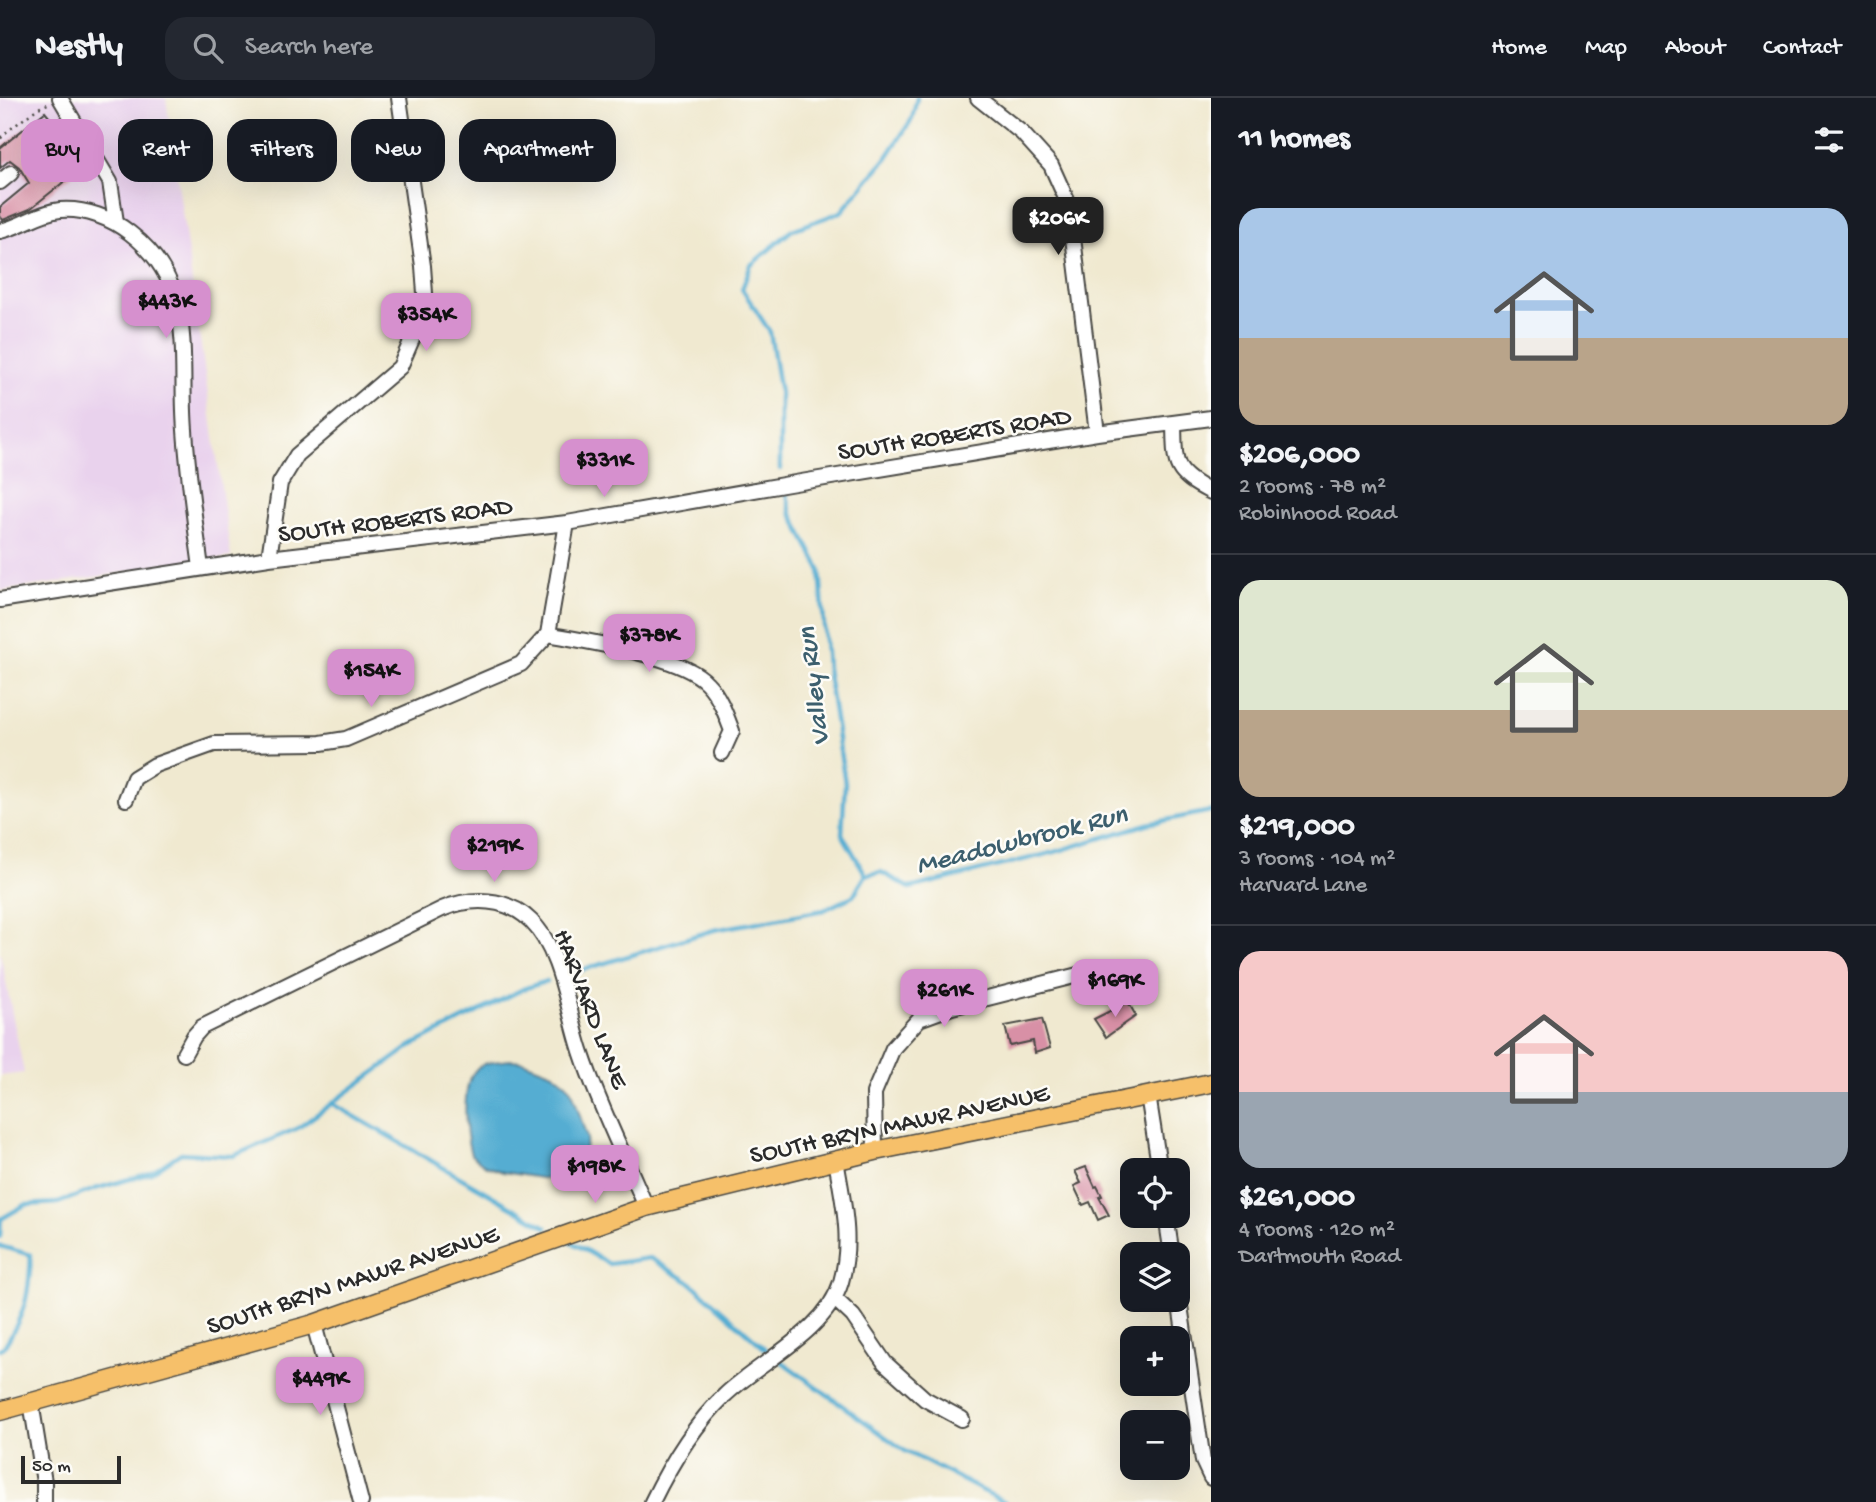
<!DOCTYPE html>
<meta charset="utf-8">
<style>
:root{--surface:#171b24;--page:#242831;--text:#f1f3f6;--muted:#9ea1a6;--line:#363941;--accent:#d690ce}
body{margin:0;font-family:"Gochi Hand",sans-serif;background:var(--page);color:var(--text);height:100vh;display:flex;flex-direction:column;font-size:26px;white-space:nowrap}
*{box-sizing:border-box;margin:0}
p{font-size:23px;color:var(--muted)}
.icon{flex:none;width:38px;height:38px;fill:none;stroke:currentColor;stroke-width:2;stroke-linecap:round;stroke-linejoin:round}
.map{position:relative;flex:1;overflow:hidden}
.side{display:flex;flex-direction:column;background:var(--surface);width:665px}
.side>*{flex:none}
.banner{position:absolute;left:21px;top:21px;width:665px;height:63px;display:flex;gap:14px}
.fabs{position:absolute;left:1120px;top:1060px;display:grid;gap:14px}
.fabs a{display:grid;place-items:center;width:70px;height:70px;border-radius:14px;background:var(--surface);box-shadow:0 7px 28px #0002;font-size:35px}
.scale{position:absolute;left:21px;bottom:18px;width:100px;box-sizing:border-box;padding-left:7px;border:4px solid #2b2b2b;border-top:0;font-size:19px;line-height:24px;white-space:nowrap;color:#2b2b2b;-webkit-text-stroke:5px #fdfcf7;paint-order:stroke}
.price{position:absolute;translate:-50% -60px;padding:0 16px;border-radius:14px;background:var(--accent);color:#111;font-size:23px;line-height:46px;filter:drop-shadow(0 2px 4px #0008)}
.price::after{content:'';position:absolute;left:50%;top:42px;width:21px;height:16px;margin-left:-10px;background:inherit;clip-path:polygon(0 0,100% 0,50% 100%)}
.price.current{background:#222;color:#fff}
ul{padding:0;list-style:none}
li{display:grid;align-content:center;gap:14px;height:371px;padding:0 28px}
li+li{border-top:2px solid var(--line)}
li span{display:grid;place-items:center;height:217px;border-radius:21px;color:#555}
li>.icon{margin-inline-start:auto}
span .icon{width:126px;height:126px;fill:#fffc;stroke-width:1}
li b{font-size:30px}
h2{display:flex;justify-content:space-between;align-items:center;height:84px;padding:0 28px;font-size:30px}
.chip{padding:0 24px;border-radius:21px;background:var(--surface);box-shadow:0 7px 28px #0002;font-size:24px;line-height:63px}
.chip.current{background:var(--accent);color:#111}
header{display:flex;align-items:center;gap:42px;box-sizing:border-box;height:98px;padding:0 35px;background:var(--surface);border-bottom:2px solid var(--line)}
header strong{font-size:33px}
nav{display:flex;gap:38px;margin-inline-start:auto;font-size:24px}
.search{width:490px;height:63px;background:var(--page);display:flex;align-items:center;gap:18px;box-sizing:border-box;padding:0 24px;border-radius:21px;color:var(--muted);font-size:26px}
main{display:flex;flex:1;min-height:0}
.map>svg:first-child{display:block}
.built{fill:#e9d2ed}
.water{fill:#55add2;stroke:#406c7e;stroke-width:2}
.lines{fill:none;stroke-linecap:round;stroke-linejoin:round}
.stream{stroke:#55add2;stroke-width:4.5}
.building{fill:#d890a6}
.minor-casing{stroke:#494844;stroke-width:18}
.major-casing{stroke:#494844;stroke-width:21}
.path{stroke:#494844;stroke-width:2.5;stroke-dasharray:2 5;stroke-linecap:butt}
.minor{stroke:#fff;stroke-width:14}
.major{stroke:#f6c06b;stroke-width:18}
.labels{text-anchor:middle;stroke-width:5;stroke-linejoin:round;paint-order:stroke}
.street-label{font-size:26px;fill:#2b2b2b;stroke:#fdfcf7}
.water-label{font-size:28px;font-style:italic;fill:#3c5f6e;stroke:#fdfcf7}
</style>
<header>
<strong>Nestly</strong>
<div class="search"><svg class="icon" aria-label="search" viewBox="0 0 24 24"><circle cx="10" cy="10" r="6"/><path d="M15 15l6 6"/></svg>Search here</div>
<nav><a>Home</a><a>Map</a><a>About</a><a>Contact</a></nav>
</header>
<main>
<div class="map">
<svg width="1211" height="1404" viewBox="0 0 1211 1404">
<rect width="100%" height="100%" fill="#fdfcf7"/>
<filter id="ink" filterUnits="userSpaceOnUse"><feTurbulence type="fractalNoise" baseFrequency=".0143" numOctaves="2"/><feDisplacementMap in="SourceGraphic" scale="14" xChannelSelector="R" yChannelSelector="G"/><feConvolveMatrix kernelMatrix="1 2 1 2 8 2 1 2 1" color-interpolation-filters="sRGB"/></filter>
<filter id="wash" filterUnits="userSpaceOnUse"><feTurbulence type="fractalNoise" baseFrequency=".00686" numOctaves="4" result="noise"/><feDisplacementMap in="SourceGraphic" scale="28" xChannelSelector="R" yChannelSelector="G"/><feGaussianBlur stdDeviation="1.57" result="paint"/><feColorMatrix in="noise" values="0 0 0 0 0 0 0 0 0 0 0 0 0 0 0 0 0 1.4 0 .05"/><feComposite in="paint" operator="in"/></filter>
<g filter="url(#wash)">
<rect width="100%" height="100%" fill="#f0e9d0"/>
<path class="built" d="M0,0H166L231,459L0,493Z
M0,854L24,975L0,978Z"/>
<path class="water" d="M511,962L522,963L553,975L567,986L573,996L587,1040L584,1057L575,1070L553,1082L503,1074L486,1068L471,1057C465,1034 458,976 484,966C492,963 503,963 511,962Z"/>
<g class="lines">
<path class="stream" d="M780,371V295L770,234L742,191L751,167L792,132L841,114L885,62L912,21L917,0
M787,397L791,415L820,471L827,570L845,685L842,736L866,777
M572,875L714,832L824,812L853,798L866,777L881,774L910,790L1055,754L1147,726L1211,713
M333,1006L546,1129
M0,1139L1,1121L25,1107L58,1105L95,1091L151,1075L181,1055L233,1058L298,1030L411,948L523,891L547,883
M570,1143L609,1166L650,1160L691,1185L771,1256
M0,1148L31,1157C29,1197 26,1214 4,1249L0,1251
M778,1261L905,1353L1005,1404"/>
</g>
<g id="blocks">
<path class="building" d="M45,14L60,32L49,41L76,74L30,111L3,122L0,118V109L29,85L19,69L10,62L0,70V50Z
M1128,904L1136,918L1106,939L1094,921Z
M1042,921L1050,950L1035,955L1033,943L1010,948L1005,928Z
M1086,1069L1095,1089L1097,1088L1102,1098L1099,1099L1109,1117L1098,1122L1090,1104L1083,1107L1074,1088L1081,1085L1075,1073Z"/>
</g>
</g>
<g filter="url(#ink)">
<use href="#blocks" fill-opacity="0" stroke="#494844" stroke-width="2"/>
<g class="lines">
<g class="minor-casing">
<path id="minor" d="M60,0L110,84L116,124
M978,0L1022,35L1051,67L1069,107L1097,335
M0,84L11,75
M0,133C21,129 39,114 60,112C85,110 111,120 130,135C198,187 179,259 185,332C188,378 195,424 201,470
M1174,325C1175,366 1172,374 1211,394
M269,460L280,385L297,357L400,269L426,209L423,168L399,0
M0,502L269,460L567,425L789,386L1097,335L1211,320
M548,536C587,544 681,557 707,585C719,597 726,617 732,633L722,655
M126,701L134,680L155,667L214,646L321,645L346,641L521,566L548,536L567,425
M184,956L194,938L202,929L442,811C471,799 507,799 531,823C562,853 568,916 582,956C599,1008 625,1058 646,1109
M1148,997L1160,1073
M875,1053L874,995L893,950L919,921L952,909L1078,877
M1166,1118L1172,1157
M1178,1194L1203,1363L1211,1380
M834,1200L853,1218L885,1265L925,1301L962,1321
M314,1226L361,1404
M31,1304L44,1384V1404
M652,1404C670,1367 694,1327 724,1298C759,1264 826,1234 841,1184C853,1142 843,1104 836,1062"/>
</g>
<g class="major-casing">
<path id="major" d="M0,1313L314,1226L646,1109L875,1053L1211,985"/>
</g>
<path class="path" d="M0,39L38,10L48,6
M1,39L6,46"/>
<use href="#minor" class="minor"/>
<use href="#major" class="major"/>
</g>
</g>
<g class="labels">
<g class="street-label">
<text transform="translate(954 334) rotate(-9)" y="9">SOUTH ROBERTS ROAD</text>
<text transform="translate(395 420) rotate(-7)" y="9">SOUTH ROBERTS ROAD</text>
<text transform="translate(593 910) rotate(69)" y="9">HARVARD LANE</text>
<text transform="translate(899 1024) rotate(-12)" y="9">SOUTH BRYN MAWR AVENUE</text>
<text transform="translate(352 1180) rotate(-18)" y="9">SOUTH BRYN MAWR AVENUE</text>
</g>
<g class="water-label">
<text transform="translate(811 589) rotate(-97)" y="10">Valley Run</text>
<text transform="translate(1021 739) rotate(-14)" y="10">Meadowbrook Run</text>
</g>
</g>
</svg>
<div class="fabs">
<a><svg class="icon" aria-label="locate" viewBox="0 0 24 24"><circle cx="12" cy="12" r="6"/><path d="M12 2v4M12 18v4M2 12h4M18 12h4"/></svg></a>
<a><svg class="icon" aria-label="layers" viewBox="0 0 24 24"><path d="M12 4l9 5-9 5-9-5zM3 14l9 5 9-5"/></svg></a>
<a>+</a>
<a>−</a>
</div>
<div class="scale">50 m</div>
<b class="price current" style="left:1058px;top:159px">$206K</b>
<b class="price" style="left:166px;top:242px">$443K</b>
<b class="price" style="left:426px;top:255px">$354K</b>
<b class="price" style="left:604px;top:401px">$331K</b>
<b class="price" style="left:649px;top:576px">$378K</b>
<b class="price" style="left:371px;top:611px">$154K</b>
<b class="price" style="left:494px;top:786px">$219K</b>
<b class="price" style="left:1115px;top:921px">$169K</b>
<b class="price" style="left:944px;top:931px">$261K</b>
<b class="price" style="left:595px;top:1107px">$198K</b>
<b class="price" style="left:320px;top:1319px">$449K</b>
<div class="banner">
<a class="chip current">Buy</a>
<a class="chip">Rent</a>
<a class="chip">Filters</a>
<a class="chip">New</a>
<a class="chip">Apartment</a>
</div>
</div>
<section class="side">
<h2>11 homes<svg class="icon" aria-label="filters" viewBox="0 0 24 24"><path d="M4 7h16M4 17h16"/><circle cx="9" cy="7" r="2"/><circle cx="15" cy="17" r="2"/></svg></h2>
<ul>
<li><span style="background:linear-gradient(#a9c7e8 60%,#b9a48a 0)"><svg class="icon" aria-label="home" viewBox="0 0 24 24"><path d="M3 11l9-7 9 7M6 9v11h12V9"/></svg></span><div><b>$206,000</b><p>2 rooms · 78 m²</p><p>Robinhood Road</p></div></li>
<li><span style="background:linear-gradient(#dfe7d0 60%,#b9a48a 0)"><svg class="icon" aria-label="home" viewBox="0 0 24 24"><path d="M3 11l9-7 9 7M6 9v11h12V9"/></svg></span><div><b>$219,000</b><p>3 rooms · 104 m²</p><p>Harvard Lane</p></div></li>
<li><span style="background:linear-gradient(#f6c9c9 65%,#9aa5b1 0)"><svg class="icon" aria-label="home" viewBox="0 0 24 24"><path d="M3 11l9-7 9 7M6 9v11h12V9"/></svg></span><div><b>$261,000</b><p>4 rooms · 120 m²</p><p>Dartmouth Road</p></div></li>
</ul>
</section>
</main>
